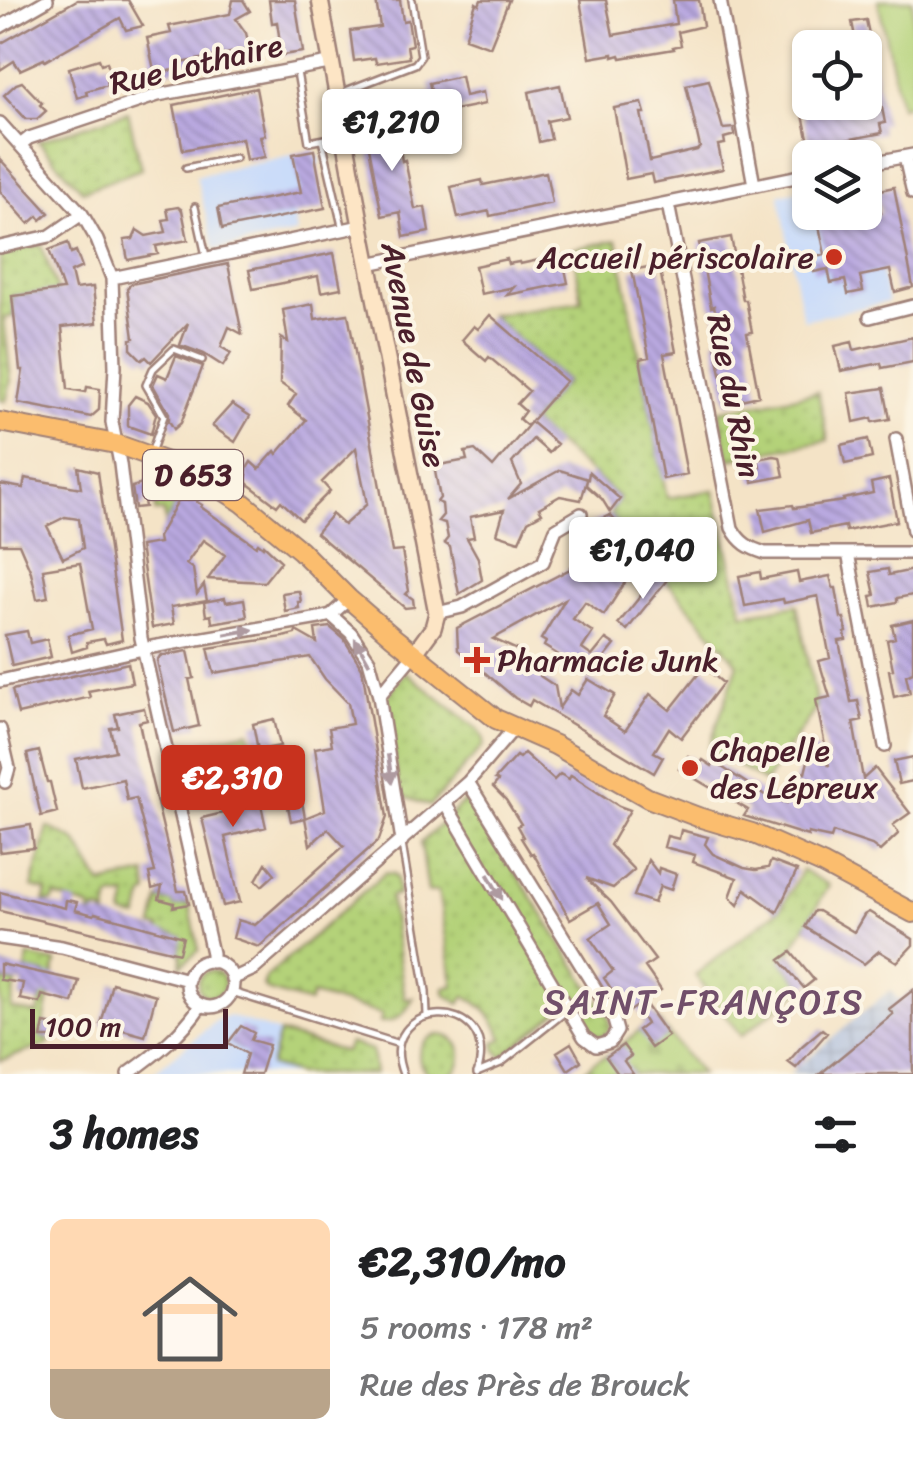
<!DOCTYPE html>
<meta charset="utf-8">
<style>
:root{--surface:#fff;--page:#f6f6f6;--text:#202124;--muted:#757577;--line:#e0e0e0;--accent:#c8321e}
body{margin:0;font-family:Sriracha,sans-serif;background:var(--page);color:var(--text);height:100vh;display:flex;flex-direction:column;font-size:38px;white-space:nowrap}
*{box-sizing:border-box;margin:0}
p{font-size:32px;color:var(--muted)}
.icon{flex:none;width:55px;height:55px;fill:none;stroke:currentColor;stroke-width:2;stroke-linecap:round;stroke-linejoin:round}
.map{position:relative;height:1074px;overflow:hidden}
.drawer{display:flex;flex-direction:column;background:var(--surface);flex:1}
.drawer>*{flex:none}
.fabs{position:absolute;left:792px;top:30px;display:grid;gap:20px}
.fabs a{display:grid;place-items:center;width:90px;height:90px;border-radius:15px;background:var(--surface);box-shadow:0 2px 8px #0004;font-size:50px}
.scale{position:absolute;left:30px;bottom:25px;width:198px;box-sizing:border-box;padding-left:10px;border:5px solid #4a1f2b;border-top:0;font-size:28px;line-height:35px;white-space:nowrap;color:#4a1f2b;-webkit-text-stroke:8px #fcf5e5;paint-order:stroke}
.price{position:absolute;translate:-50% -85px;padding:0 22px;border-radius:10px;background:#fff;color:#222;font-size:32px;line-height:65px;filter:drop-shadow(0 2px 5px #0008)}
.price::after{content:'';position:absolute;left:50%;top:60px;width:30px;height:22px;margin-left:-15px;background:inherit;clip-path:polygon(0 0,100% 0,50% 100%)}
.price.active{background:var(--accent);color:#fff}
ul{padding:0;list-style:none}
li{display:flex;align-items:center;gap:30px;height:250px;padding:0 50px}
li+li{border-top:2px solid var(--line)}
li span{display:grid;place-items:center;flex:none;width:280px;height:200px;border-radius:15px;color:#555}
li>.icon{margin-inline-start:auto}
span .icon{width:120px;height:120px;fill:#fffc;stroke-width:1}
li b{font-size:42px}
h2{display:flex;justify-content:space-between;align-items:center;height:120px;padding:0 50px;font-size:42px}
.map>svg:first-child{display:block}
.built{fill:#cadcf9}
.industrial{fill:url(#industrial-grid)}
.grass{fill:url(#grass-dots);stroke:#7f7852;stroke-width:2.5}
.cemetery{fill:url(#cemetery-stones);stroke:#7f7852;stroke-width:2.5}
.garden{fill:#b4d279;stroke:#7f7852;stroke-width:2.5}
.building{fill:url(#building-back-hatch);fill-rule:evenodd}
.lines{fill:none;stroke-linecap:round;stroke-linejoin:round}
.lane-casing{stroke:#9f8178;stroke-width:10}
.street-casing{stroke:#9f8178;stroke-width:16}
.secondary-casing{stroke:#9f8178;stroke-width:20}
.primary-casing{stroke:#9f8178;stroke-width:22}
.lane{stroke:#fff;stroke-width:5}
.street{stroke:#fff;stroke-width:11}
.secondary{stroke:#fde5c5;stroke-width:15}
.primary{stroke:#fbbd6e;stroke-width:18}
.oneway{fill:#ae9aa0}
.poi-dot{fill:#c8321e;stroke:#fcf5e5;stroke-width:4}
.labels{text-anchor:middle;stroke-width:8;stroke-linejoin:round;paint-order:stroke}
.shield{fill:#fcf5e5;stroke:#7f5f63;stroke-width:2.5}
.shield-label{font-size:30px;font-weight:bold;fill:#4a1f2b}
.street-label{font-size:32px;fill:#4a1f2b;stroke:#fcf5e5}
.poi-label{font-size:32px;fill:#4a1f2b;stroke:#fcf5e5;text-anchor:start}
.neighbourhood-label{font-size:35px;letter-spacing:2.5px;fill:#714f6a;stroke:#fcf5e5}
</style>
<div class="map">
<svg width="913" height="1074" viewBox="0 0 913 1074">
<defs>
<pattern id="industrial-grid" width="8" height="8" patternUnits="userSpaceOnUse" patternTransform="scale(2.5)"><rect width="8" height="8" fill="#b7c5de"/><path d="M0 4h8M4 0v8" fill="none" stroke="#9fa9bf"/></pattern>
<pattern id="grass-dots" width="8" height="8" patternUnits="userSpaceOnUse" patternTransform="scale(2.5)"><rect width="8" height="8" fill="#b4d279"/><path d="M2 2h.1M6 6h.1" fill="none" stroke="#9cb469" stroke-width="1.8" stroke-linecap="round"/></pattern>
<pattern id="cemetery-stones" width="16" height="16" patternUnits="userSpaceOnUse" patternTransform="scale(2.5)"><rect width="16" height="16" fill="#b4d279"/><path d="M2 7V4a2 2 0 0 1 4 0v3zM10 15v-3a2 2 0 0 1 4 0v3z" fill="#9cb469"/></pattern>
<pattern id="building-back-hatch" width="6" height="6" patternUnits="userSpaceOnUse" patternTransform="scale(2.5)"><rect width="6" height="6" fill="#b9a9e0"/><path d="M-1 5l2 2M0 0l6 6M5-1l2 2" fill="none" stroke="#9889b6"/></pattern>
</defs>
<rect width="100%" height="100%" fill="#fcf5e5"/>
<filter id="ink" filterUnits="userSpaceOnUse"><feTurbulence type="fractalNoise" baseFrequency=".01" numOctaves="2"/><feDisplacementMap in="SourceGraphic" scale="20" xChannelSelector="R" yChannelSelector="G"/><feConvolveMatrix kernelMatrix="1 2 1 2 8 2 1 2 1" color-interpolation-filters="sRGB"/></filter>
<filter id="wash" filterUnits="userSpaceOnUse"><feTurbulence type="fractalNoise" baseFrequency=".0048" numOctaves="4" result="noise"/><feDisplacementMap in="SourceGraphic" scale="40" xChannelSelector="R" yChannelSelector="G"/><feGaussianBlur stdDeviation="2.25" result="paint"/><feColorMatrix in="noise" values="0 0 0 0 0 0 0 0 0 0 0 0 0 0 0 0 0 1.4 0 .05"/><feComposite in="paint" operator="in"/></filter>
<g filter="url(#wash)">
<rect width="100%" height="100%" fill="#f4e3c6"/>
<path class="built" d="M314,150L315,156H319L321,163L317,165L325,208L294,215L297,233L215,250L196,176Z
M810,188V212H865V200L888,302L803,320L779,194Z
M229,1016L279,1033L270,1065L298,1074H152L217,1020Z"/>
<path class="industrial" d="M890,990L913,1016V1074H789Z"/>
<path class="grass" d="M128,112L141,169L83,191L38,141Z
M617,240L667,498L714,490L743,614L797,605L817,707L765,782L709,748L738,664L610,515L620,498L531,422L566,381L490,315L582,301L573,249Z
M41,245L58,291L12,296L14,316L4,318L11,381L6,401L0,400V252Z
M818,392L828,440L729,459L719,411Z
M169,484L188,495L187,496L182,494L170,515L167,531L164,512H155V504L159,503Z
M406,672L479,730L484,740L483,746L430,806L399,795L386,698Z
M468,798L609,1018L610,1028L603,1036C586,1037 578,1016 569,1002L502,1057L496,1050L495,1042L503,1039C496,1020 484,1005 465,996L460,1004L446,995L444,988L454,986L438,891L428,892L421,843Z
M48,827L76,841L101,884L146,874L148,894L144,895L138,918L123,915L127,896L110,898L106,917H104V912L96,910L94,915L90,914L91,908L55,896L53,901L44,903L47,891L32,887Z
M802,870L829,885L790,953L781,960L804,988L741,1036L695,975L781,908Z
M385,873L394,874L397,878L398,895L390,897L405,999L413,998C406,1013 397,1023 380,1022L382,1014L312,995L309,1003L269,991L263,986L266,977Z
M159,899L174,903V907L189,904L199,950L181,966L182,954L179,953L182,937L159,931L160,928L153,926Z
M28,956L56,962L41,1038H47L49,1044L0,1061V980L16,984L11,1009L38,1014L46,974L26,970Z
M198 984a13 13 0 1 1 26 0a13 13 0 1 1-26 0Z
M279,1033L345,1052L349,1043L372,1050L375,1074H298L270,1066Z
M419 1056a21 21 0 1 1 42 0a21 21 0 1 1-42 0Z"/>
<path class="cemetery" d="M655,1017L701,1074H581L594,1062L612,1053Z"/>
<path class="garden" d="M878,0H913V104L900,106Z
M249,731L257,762L211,773L203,742Z"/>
<g id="blocks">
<path class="building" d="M77,0H128L143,26L126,30L120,18L45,61L44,59L20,70L14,61L0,70V44Z
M233,0H243L250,11L236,19L246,33L250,49L177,64L178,69L155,74L147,38L171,33L169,26L230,14Z
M269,0H295L303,52L282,55L277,22L272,23Z
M376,0H400L403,21L408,20L412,45L407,46L409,58L376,63L375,58L354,61L350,31L380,27Z
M481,0H509L490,47L465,38L476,3L479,5Z
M580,0H606L613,35L676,24L673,0H699L703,26L678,32L681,45L673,47L674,49L621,58L620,55L613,57V54L590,58Z
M866,20L870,39L856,42L852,22Z
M865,47H870L885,123L880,124L882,133L810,147L795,79L810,76V102H865Z
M99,59L101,64L107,62L111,77L106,79L107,85L86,91L87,95L77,98L69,68Z
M461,76L465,96L483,92L485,104L430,115L426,96L432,94L429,83Z
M709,80L723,129L734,128L735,135L724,138L725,144L718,145L723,169L653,183L651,174L626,179L614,108L642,103L645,113H641L650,161L697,150L700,147L686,85Z
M22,82L42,103L40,105L46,111L37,119H26L4,95L16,84Z
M560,85L567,117L547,121L551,139L539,142L529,92Z
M256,88L265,135L260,136L265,157L246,160L242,138L183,150L174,105Z
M388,108L397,150L400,149L402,161L405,160L415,209L425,207L429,232L404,237L400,212L382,216L364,121L357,119L366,112Z
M314,150L325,208L222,229L218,208L301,192L293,154Z
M0,159L49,213L41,220L38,216L29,224L0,191Z
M546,172L552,203L490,216L489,211L458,218L451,187L482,180L483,185Z
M894,187L913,287L895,292L890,270L860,276L863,291L848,294L845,280L831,283L828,269L814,272L811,257L825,254L819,226L881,213L876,191Z
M178,207L182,210L188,240L156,246L158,254L128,260L124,240L133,239L137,230L146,236L166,232L163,220L169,219L167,209Z
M731,237L743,300H746L752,332L747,333L759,396L727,403L714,339L721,338L714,306L711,307L699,243Z
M68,243L71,253L76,251L82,267L71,272L75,289L93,287L97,323L62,327L68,389L86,392L87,387L100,389L99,410L91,417L18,403L23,370H20L12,296L63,290L49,250Z
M334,253L341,288L321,292L318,276L253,289L249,270Z
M562,255L568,283L507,295L514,287L481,294L475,266L507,259L508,264L519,262L520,264Z
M228,264L242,334L229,327L221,347L231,353L223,366L204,354L180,345L188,323L151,362L146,357L142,360L131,349V339L134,338L127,288L131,284Z
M659,265L676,352L664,354L687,474L663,479L640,359L649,357L632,270Z
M313,304L315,319L348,314L392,552L402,551L409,591L406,594L413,599L414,607L405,608L316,533L332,514L344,525L367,504L356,448L322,482L330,491L301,520L281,501L277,506L244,481L247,475L244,473L251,462L259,469L275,451L277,454L306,420L288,406L296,394L280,383L281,338L288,342L283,310Z
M490,315L566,381L527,426L519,419L525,411L517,404L529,391L489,357L486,361L462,340L474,326L478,329Z
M913,337V362L882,368L881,363L841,371L835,346L852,342L854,350Z
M176,356L203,366L181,423L174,429L169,421V413L153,385L158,374L167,378Z
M884,388L890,419L873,422L872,418L854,422L849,393Z
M135,396L148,402L156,414L151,434L128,426V405Z
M232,404L250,416L235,442L212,426Z
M531,422L557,444L549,453L533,439L512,463L521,484L508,499L560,470L588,479L589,472L620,499L610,512L602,499L586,485L587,480L581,500L560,496L539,508L542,513L528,521L519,541L497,534L504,510L470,517L474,537L467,538L478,558L482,580L459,594L450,547L444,543L448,538L445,523L438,521L443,515L442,504L437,502L440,498L434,466L467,460L465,452L475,450L493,467Z
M868,439L872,458L845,464L841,445Z
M774,456L780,457L784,476L753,482L751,469L760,467L758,459Z
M78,467L98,472L122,640L106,644L104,639L87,642V647L72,652L68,635L92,629L80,563L43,569L48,597L37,599L31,572L19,544H0V484L23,488L25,478L81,488ZM65,517L79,519L83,548L63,558L47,526Z
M889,479L897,521L846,531L845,526L811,533L808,520L765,532L760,509L793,505L794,508L844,501L843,499L873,493L871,483Z
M149,482L150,485L156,484L158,499L144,501L145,507L135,508L132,487Z
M181,495L187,496L188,495L198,500L197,502L202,505L201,507L256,546L258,543L263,547L264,545L281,561L264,582L208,579L225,555L203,540L186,564L193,569L197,594L204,585L207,601L171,607L174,624L152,628L140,546L159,543L158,537Z
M610,515L644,553L604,615L585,602L573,619L593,632L582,649L592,656L606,639L615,645L591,675L544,646L546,642L541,639L565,599L493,639L524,653L523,656L539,669L540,676L555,686L559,708L571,690L578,695L588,679L615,695L603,716L625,731L650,694L670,710L704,667L723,683L681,738L669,728L654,752L663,757L654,773L532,700L529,706L515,698L458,650L457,628L570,569L573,564L579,567L591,549L580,542L592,523Z
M888,569L889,575L913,570V595L897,598V602L873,607L871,596L875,595L870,572Z
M760,572L761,579L797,572L799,582L830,576L833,588H836L841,618H844L847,632L845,633L846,640L839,641L851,702L858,701L862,720L853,722L863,779L875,768L910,813L893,825L899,833L880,851L872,845L833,832L831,838L808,833V836L744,816L748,810L679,769L688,756L700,764L703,760L712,766L714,762L765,795L787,803L799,772L805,773L812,745L829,766L816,700L830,697L819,661L830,658L818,596L784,603L783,599L745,606L739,576Z
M659,573L667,580L634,621L627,630L618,624Z
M296,591H299L301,602H298L299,608L285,611L282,593Z
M225,598L226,602L244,599L247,617L212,623L211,615L206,616L204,602Z
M913,620V672L906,675L910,693L894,697L889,670L893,669L887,640L895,638L892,625Z
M330,627L344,639L362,668L387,817L379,840L259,947L233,938L238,920L255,925L344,846L328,829L310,845L305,818L325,810L315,748L332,745L329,728L352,724L348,703L325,679L310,657L214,673L208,648L283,637L295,634L296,631L317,643L315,629Z
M27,631L30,643L47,639L51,657L12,666L5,635Z
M188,651L194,678L189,679L199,726L174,732L157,661L160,656Z
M128,663L132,683L88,691L90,697L18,714L12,690Z
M144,708L147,720L139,722L146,757L178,891H186L189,904L173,907L174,903L159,899L162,886L152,889L149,873L155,872L136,798L127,800L123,779L82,788L76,759L115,751L110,728L118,727L115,714Z
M274,719L280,746L258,750L253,724Z
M39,751L47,782H50L57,812L41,816L27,754Z
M524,753L554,780L560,774L569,779L571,775L619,806L630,810L610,845L634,870L613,888L586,878L611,902L655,960L645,967L661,990L644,1002L668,1036L651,1048L638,1030L646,1024L636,1007L627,1013L604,978L613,971L590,938L611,924L598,903L570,919L533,853L531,854L521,838L523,837L517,826L521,824L506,800L493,787L498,781L495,779L516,756L519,758Z
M294,756L305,818L291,821L278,759Z
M913,757V781L899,784L894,761Z
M254,774L266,827L225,837L240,902L223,906L202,818L227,812L220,782Z
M31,825L34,848L0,852V830Z
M681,830L708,837L705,844L713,854L744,868L756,870L768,868L771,861L797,871L777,912L745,889L738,905L730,897L737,878L693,862L695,855L664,847L667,836L679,839Z
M648,860L658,873L659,868L676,874L671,890L660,886L654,903L634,896Z
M266,863L275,874L262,886L256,880Z
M0,892L65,908L66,900L77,902L75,910L94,915L95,913L183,937L179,953L0,911Z
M814,911H818L854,932L864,915L869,912L913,939V945L897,962L879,951L864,964L805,927Z
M791,952L814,980L804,988L780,960Z
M0,964L79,981L73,1003L42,995L40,1003L20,999L23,983L0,980Z
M112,983L156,995L145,1036L101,1024Z
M913,990V1074H820L893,1014L889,1009Z
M44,1023L73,1028L71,1038H41Z
M241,1026L254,1033L251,1040L269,1045L260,1074H241L247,1054L228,1043Z
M822,1029L827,1033L796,1068L788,1062L802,1046Z
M571,1043L581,1061L568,1070L557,1052Z
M623,1045L631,1056L624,1061L633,1074H618L606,1057Z"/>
</g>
</g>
<g filter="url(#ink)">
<use href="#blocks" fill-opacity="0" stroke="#9f8178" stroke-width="2.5"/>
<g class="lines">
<g class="lane-casing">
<path id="lane" d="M297,72L309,142L341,136
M338,94L415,64L421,56L412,0
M322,140L343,230
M186,168L235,158
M195,207L206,256
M151,453L164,416L146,385L153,369L174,349L202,360
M402,844L426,991L427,1015
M232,992L399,1044
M477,1073L501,1063L565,1012
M403,1074C373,999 503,991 477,1074"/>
</g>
<g class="street-casing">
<path id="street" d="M720,0L754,185
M0,27L47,0
M0,123L82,214L97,240L112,278L115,367L112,422L120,464L141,638L212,953V962
M20,145L29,138L158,95L329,63
M905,157L913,193
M865,164L913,155
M668,204L732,528C740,543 749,548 765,553H913
M0,247L50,236L82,214
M368,264L810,174
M112,278L361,226
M870,317L913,306
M896,439L913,531
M848,553L885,746
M437,613L462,607L543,562L556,529L581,514
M331,615L351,633L369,660L379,696L402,841
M0,681L152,647L319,618L331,615L349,599
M379,696L414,654
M0,729L9,768L5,782
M445,803L584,1037L596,1046L610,1042L617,1031L613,1017L468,782
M0,938L62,947L188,980
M187 984a23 23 0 1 1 46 0a23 23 0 1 1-46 0Z
M232,979L254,969L468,782L515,727
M128,1074C156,1054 182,1034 201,1005"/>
</g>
<g class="secondary-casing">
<path id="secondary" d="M320,0L361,226L437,613L433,628L414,654"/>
</g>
<g class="primary-casing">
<path id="primary" d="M0,422L116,444L167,462L218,487L243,503L300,550L349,599L393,637L496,719L555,745L648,798L698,817L752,833L822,864L913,913"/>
</g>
<use href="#lane" class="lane"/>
<use href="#street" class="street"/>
<use href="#secondary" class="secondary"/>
<use href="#primary" class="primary"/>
</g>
<defs><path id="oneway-solid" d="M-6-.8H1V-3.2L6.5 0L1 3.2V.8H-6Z" transform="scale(2.5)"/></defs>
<g class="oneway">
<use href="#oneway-solid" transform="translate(239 632) rotate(-10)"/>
<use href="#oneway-solid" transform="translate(362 651) rotate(-120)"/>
<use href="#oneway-solid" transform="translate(390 769) rotate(82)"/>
<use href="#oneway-solid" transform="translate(495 887) rotate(60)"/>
</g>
</g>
<g class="poi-dot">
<circle cx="834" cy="257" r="10"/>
<path d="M472 645h10v10h10v10h-10v10h-10v-10h-10v-10h10z"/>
<circle cx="690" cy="768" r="10"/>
</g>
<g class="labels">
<rect class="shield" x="143" y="450" width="100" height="50" rx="8"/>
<g class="shield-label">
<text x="193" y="485">D 653</text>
</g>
<g class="street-label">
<text transform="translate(196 64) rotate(-13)" y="11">Rue Lothaire</text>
<text transform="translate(414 355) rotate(79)" y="11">Avenue de Guise</text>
<text transform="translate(734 396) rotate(79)" y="11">Rue du Rhin</text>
</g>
<g class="poi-label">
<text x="814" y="268" text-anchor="end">Accueil périscolaire</text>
<text x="497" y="671">Pharmacie Junk</text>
<text x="710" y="761">Chapelle<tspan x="710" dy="37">des Lépreux</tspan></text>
</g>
<g class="neighbourhood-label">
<text x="704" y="1014">SAINT-FRANÇOIS</text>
</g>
</g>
</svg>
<div class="fabs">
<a><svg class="icon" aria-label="locate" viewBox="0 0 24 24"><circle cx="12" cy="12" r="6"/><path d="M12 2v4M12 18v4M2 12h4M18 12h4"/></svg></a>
<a><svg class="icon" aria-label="layers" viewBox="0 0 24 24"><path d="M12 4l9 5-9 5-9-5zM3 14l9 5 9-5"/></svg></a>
</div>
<div class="scale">100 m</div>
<b class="price" style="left:392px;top:174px">€1,210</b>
<b class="price" style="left:643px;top:602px">€1,040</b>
<b class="price active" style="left:233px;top:830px">€2,310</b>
</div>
<section class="drawer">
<h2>3 homes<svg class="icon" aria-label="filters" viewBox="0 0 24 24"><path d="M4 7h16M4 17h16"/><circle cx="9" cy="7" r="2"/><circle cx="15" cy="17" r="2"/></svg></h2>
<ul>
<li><span style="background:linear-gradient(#ffd9b3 75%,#b9a48a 0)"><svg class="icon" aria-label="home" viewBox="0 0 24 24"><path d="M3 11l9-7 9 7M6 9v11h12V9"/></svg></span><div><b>€2,310/mo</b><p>5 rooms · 178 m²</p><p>Rue des Près de Brouck</p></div></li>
</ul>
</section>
